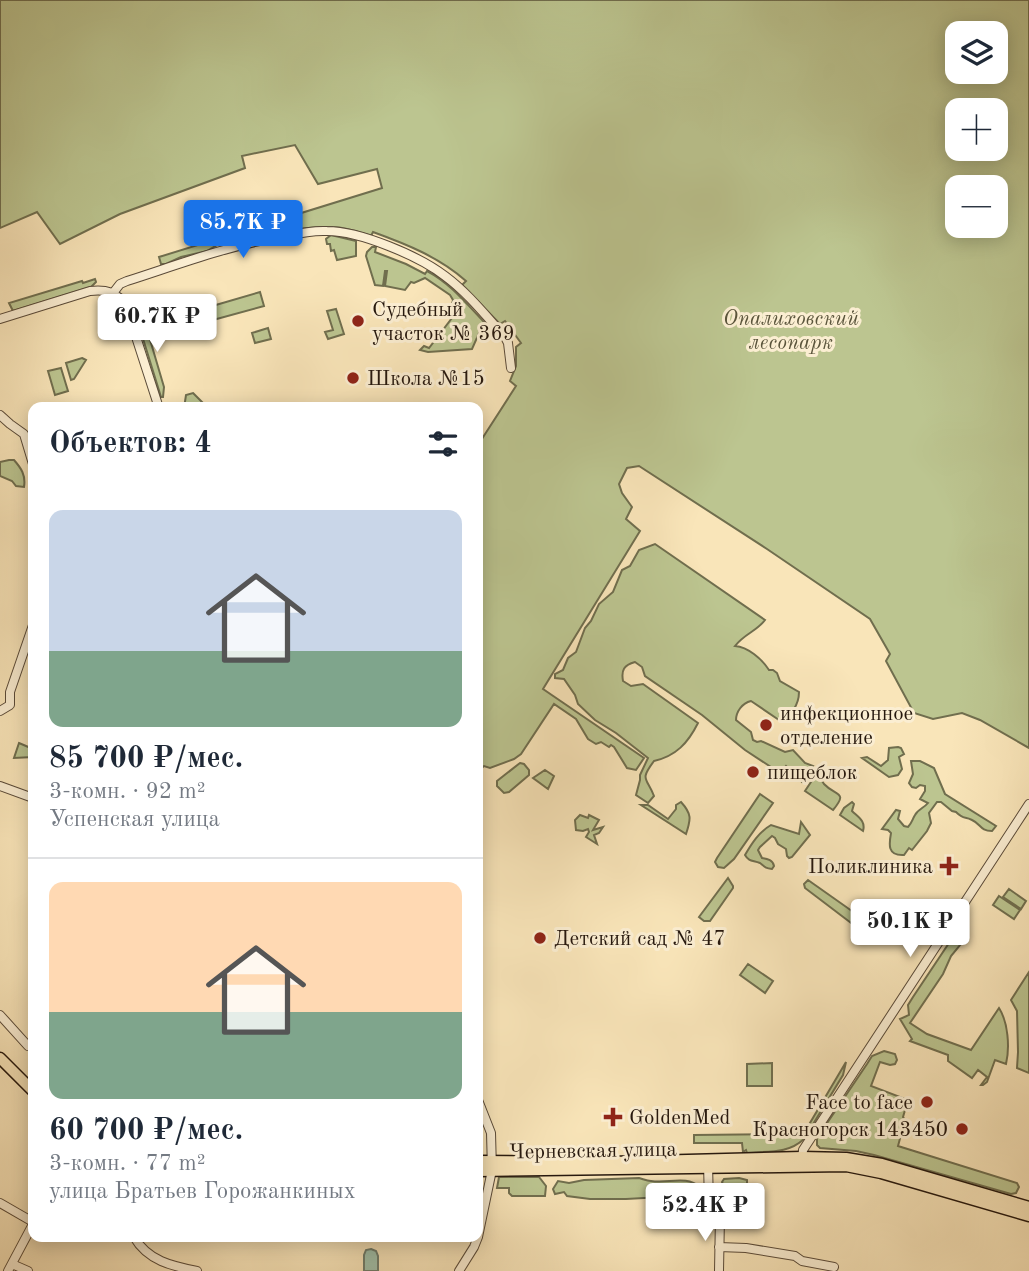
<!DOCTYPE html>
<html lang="ru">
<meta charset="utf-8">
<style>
:root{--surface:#fff;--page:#f2f2f3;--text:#1f2937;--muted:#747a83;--line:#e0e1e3;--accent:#1a73e8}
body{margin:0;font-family:"Old Standard TT",serif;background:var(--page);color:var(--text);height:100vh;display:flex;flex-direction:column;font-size:26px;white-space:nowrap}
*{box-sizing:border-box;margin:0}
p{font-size:23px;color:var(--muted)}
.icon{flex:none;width:38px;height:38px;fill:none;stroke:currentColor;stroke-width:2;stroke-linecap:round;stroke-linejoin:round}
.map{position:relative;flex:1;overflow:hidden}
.drawer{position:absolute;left:28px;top:402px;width:455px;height:840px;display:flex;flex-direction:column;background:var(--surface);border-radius:14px;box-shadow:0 4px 18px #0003}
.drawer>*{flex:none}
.controls{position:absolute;left:945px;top:21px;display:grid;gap:14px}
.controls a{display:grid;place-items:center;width:63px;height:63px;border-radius:14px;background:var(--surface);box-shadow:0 4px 18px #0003;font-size:35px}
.price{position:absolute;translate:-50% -60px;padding:0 16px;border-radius:7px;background:#fff;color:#222;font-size:23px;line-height:46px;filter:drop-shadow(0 2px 4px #0008)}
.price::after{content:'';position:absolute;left:50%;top:42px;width:21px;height:16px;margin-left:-10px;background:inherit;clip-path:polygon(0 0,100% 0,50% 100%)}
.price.on{background:var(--accent);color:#fff}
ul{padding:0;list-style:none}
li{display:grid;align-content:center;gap:14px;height:371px;padding:0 21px}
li+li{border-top:2px solid var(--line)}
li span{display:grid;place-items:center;height:217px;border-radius:14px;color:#555}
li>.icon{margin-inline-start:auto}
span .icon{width:126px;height:126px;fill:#fffc;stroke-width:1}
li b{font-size:30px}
h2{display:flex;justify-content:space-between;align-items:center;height:84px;padding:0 21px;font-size:30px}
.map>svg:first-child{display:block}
.green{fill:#bcc590;stroke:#706e4e;stroke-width:2;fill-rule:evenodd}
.water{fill:#9fc0aa;stroke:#6e7c6b;stroke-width:2}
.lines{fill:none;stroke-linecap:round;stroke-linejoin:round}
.minor-casing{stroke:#5a4a38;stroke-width:10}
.major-casing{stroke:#25170d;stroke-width:13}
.minor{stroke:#fbeed2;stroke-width:8}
.major{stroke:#f9e5b9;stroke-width:10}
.poi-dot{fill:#8f2418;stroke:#fbeed2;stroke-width:2.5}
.labels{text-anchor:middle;stroke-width:6;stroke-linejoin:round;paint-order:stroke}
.poi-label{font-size:21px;fill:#25170d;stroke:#fbeed2;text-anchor:start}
.park-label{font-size:21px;font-style:italic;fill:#5a543b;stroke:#fbeed2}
.street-label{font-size:21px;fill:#25170d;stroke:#fbeed2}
</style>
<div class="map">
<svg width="1029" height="1271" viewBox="0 0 1029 1271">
<rect width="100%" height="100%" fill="#f9e5b9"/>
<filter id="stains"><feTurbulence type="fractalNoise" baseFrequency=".00286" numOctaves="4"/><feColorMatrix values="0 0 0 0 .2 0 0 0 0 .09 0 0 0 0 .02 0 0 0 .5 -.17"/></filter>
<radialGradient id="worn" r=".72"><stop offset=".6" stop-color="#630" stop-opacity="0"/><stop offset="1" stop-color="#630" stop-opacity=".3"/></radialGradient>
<path class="green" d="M0,0H1029V748L980,720L962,713L933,719L914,713L886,661L890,654L870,619L767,549L639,466L627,468L619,484L622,493L632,507L626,519L640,531L543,689L644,758L636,770L627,768L614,747L611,745L609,747L601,742L596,744L588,739L576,719L554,704L521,754L514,759L490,768L484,766L478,771V445L516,386L510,381L516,366V347L521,343L505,321L500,324L462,285L466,281C439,257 406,244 373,232L371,236C359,232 346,227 333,227C305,226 276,233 249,238L247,237L241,240H232L219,244L207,251L181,257L166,264H161L159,257L382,188L377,169L318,184L295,145L242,156L245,168L120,214L60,244L37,212L0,228ZM957,33H996V72H957ZM957,110H996V149H957ZM957,187H996V226H957Z
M331,235L356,241V256L337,260L334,250L331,251L330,244H327L326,239Z
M372,247H376L375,252L406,264L425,274L427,271C450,283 466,303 484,322L472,349L428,352L420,350L424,346L429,348L455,314L451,309L453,300L450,295L425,278L414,283L411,282L405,290L385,286L387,271H385L383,286L375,285L366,256L367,252Z
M95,279L96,282L91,287L13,311L9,303L82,281L83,283Z
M260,292L264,306L213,320L209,307Z
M336,309L344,334L328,339L325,332L333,330L327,311Z
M146,326L164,387L163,397H161L140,329Z
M268,328L271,339L255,343L252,333Z
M82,358L86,360L74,379L71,380L66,363Z
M61,368L68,391L55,395L48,371Z
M193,393L208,408H184L186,395Z
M9,460H14C21,468 26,475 24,487L16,486L12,481L0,476V462Z
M655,544L765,620C757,631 744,634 735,646C748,647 762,659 769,670H773L777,673L780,681L799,692C799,704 791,718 779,720L751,701C742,703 736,712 736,720L751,732L753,740L757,742L761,741L785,752L793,750L805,763L813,766L802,782L786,766L780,773L745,750L702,715L645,676L642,667L635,662C624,665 621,670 623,681L631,686L643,684L698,723C688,743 676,756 654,761C639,781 647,777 654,796L648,803L636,795L640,780V775L648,758L616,733L595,720L578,704L575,695L564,679L555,678V674L563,670L568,658L576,652L585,628L591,621L599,604L613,592L622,570L630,566L639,550Z
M19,743L33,749V757L14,758Z
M898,747L901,748L904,754L899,757L902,769L898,775L889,777L862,758L867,757L881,766L888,760L889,748Z
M911,761H920L934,768L945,794L996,826L992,831C980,831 981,824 972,820C964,816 964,820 956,812L952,811L941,802H937L929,813L931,823L927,831L912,850L909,848L904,855C887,856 889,844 891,833L888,830L882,829L896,810L900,811L898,819L904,826L908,827C912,823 912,820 915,815C918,809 924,808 928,803L920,799L925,791V786L920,785L916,788L912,787L909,783L913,774Z
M520,763L524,764L529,770V775L509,792L504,793L497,786V781Z
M545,770L554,776L548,789L533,778Z
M817,773C819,776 822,781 824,784C835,796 849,791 833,810L805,791Z
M760,794L773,803L734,859L724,868L718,867L715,862L717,858Z
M681,802C692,814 691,819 686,834L641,805H648L668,819L676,809V805Z
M852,802L854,804L852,811C858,817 866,821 863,831L840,815L844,808Z
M580,815L588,818L589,815L599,820L593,830L603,827L599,833L594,835L597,844L586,837L589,832L588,829L583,831L576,830L575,820Z
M801,822L810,835L792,857L789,858L787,856L786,849L778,844L775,838L772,836L760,847L758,850L762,858C768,859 773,860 774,866L772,869C765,868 765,867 760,863C753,860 749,862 745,855C752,843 759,832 771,825L799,834Z
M728,878L733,886V888L710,921H704L699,917Z
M808,880L859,916L861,925L859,929L805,888L804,884Z
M1009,889L1026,901L1021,909L1003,897Z
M999,896L1020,910L1014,919L993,905Z
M957,931L961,939V944L951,956L943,974L910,1023L927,1034L971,1050L999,1008C1008,1022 1010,1047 1006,1064L995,1060L987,1082L983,1085H981L987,1077L978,1070L972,1078L948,1061V1055L910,1041L912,1039L900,1019L909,1015L908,1005L913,997Z
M748,964L773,981L765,993L740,975Z
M1029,972V1073L1017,1068L1018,1052L1017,1011L1011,1000Z
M884,1051L895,1054L897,1060L895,1064L890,1065L880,1062L871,1086L908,1100L903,1117L905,1120L898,1146L1017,1183L1019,1187L1016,1193L1011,1194L874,1155L856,1151L820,1148L817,1145V1138L867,1064L872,1056Z
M846,1062L843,1075L804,1139C788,1154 768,1151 747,1153L746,1150L743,1152L742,1143H694V1135L799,1134L804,1133Z
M772,1063V1086H747V1064Z
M499,1177H539L546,1186L545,1196H512L509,1193V1188H497Z
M639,1178C643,1179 647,1181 651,1181C668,1184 686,1175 700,1187V1194L682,1201H673L662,1197L626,1199H590L567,1196L564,1192L555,1194L553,1189L558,1181L569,1183L584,1180Z
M739,1178L747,1180V1185L745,1190L725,1189L722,1182L724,1179Z"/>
<path class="water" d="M371,1249L376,1251L378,1256V1271H364V1255L366,1250Z"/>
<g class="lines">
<g class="minor-casing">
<path id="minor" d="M113,293L120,284L127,281C177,265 227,246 280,237C295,234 311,230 327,231C360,231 419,256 445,276C468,293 486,316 505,337L508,343L511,368
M0,319L90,291C106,289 117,292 126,306L159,408
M0,415L10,424L24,434L33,464
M0,711L10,705V692L33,625
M0,786L33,798
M0,1015L28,1046
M478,1100L491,1133L492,1170L478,1237
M802,1160L803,1150L1029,804
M708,1163L709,1205L720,1216L719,1271
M0,1203L33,1222
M134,1237C148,1261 172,1266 197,1271
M719,1247L746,1248L795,1256L802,1261L834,1267
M12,1264L28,1271
M8,1271L33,1224
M459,1271L474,1247L478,1237"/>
</g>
<g class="major-casing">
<path id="major" d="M0,1058L33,1091
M478,1161L611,1162L802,1157L846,1158L882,1164L1029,1207
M478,1171L846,1166L881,1173L1029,1216"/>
</g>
<use href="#minor" class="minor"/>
<use href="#major" class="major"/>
</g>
<g class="poi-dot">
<circle cx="358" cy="321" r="7"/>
<circle cx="353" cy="378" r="7"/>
<circle cx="766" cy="725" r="7"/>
<circle cx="753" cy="772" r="7"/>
<path d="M945.5 855.5h7v7h7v7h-7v7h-7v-7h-7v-7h7z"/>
<circle cx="540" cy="938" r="7"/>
<circle cx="927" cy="1102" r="7"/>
<path d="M609.5 1106.5h7v7h7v7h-7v7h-7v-7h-7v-7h7z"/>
<circle cx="962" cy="1129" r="7"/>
</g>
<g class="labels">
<g class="poi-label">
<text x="372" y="316">Судебный<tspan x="372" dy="24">участок № 369</tspan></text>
<text x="367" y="385">Школа №15</text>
<text x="780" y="720">инфекционное<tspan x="780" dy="24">отделение</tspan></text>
<text x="767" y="779">пищеблок</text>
<text x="933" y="873" text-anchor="end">Поликлиника</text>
<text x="554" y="945">Детский сад № 47</text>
<text x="913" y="1109" text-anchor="end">Face to face</text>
<text x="629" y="1124">GoldenMed</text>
<text x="948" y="1136" text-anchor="end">Красногорск 143450</text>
</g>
<g class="park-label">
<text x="791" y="325">Опалиховский<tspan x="791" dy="24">лесопарк</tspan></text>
</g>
<g class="street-label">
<text transform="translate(593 1150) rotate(-1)" y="7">Черневская улица</text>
</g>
</g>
<rect width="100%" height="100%" filter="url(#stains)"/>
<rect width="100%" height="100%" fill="url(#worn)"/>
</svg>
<div class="controls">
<a><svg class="icon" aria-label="layers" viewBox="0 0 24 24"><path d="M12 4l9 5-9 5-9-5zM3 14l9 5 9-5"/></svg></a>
<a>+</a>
<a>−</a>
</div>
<b class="price on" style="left:243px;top:260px">85.7K ₽</b>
<b class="price" style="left:157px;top:354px">60.7K ₽</b>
<b class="price" style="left:910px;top:959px">50.1K ₽</b>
<b class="price" style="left:705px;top:1243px">52.4K ₽</b>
<section class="drawer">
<h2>Объектов: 4<svg class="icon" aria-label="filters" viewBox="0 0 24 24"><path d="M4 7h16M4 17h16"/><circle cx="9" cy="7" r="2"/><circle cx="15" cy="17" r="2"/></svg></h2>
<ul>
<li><span style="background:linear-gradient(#c9d6e8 65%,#7fa58c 0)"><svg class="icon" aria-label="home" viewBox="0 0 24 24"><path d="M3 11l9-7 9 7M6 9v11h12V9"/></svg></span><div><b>85 700 ₽/мес.</b><p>3-комн. · 92 m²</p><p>Успенская улица</p></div></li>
<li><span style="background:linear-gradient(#ffd9b3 60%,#7fa58c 0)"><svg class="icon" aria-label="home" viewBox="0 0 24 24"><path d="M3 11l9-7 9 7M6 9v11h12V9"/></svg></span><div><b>60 700 ₽/мес.</b><p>3-комн. · 77 m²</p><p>улица Братьев Горожанкиных</p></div></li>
</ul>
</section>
</div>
